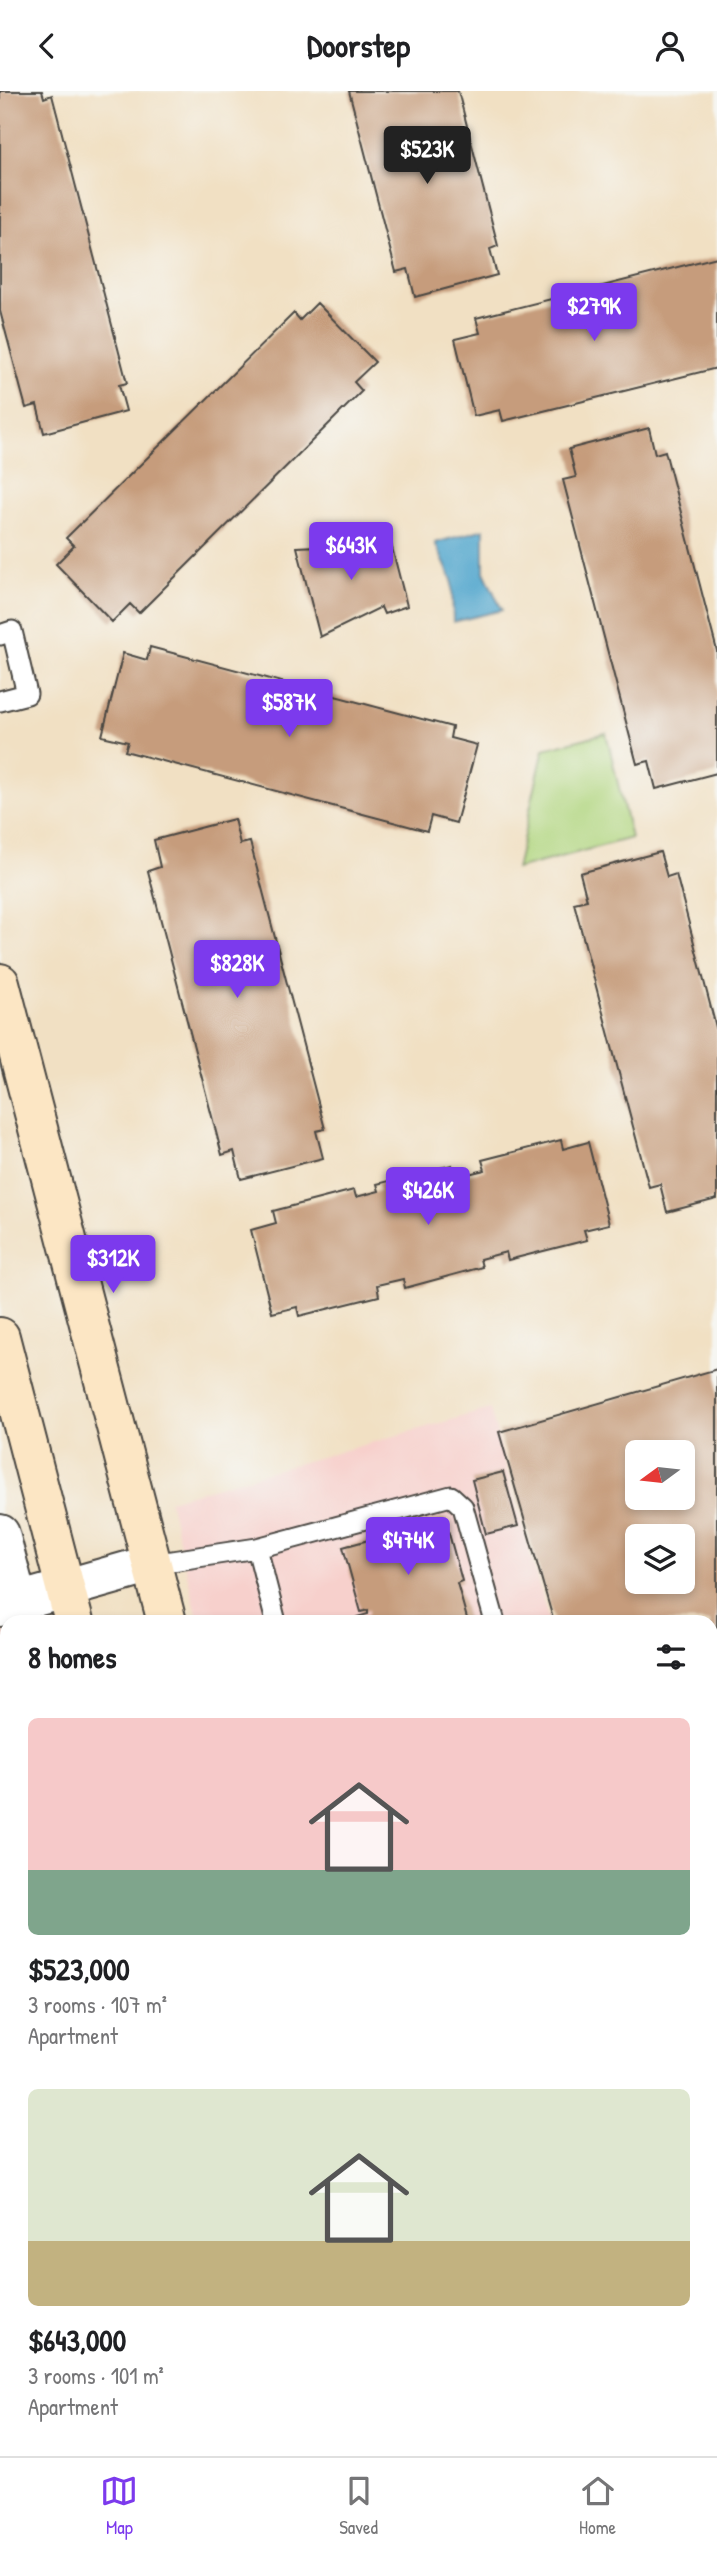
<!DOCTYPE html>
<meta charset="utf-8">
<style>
:root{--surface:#fff;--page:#f6f6f6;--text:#202124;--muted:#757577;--line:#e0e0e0;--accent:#7c3aed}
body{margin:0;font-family:"Patrick Hand",sans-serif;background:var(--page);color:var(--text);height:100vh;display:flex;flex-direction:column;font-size:26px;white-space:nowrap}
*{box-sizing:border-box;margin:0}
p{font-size:23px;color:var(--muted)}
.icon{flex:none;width:38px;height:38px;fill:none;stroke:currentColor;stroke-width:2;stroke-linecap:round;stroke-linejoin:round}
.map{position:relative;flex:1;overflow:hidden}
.drawer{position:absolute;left:0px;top:1524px;width:718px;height:842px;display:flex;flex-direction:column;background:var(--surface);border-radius:21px 21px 0 0;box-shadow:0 4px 10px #0003}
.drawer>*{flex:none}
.needle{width:46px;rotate:255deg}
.fabs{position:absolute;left:625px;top:1349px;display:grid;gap:14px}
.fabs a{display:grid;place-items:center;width:70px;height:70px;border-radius:10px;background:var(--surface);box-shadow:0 4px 10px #0003;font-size:35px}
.price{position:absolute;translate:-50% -60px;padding:0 16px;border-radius:7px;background:var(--accent);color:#fff;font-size:23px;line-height:46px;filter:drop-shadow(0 2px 4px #0008)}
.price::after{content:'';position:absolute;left:50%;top:42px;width:21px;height:16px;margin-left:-10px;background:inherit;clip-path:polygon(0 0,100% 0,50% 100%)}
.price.on{background:#222;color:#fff}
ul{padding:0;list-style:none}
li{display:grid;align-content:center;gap:14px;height:371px;padding:0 28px}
li span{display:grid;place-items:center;height:217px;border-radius:10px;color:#555}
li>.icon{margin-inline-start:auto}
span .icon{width:126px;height:126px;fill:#fffc;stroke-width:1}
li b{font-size:30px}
h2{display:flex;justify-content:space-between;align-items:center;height:84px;padding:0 28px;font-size:30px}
header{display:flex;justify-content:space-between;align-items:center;height:91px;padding:0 28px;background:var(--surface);font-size:32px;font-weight:800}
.tab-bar{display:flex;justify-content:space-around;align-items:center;height:98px;border-top:2px solid var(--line);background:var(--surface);font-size:19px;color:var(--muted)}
.tab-bar a{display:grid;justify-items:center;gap:4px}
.tab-bar .on{color:var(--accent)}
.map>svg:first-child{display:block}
.built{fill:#f7d0cc}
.green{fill:#b1d67f;stroke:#6e8055;stroke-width:2}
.water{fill:#51a6cd;stroke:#3e687c;stroke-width:2}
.building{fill:#c69c7b;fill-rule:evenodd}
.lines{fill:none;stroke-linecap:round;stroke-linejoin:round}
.lane-casing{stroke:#494642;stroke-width:23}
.street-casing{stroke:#494642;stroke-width:42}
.secondary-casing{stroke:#494642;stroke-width:42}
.lane{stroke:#fff;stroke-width:19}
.street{stroke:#fff;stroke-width:38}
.secondary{stroke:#fce6c4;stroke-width:38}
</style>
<header><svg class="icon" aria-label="back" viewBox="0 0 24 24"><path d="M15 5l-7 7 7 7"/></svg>Doorstep<svg class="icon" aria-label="person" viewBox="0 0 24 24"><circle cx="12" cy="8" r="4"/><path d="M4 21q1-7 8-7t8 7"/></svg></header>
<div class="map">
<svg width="717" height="2365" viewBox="0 0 717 2365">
<rect width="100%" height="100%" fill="#f6f6f2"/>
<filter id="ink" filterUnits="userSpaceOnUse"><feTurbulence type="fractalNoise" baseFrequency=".0143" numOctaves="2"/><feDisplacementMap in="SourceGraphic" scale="14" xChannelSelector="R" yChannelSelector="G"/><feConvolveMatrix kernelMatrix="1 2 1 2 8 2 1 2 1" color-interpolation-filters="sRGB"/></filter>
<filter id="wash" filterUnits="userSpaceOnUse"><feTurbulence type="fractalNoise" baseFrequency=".00686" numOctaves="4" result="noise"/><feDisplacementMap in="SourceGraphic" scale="28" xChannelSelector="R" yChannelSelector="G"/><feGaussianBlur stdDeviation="1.57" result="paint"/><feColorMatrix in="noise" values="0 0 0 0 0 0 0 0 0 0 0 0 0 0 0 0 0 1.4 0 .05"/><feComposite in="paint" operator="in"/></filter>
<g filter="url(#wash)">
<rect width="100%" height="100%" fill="#f1e0c3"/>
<path class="built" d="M490,1318L549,1531H199L169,1409Z
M7,1539V2261L0,2264V1541Z
M717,1564V2048L711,2050L710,1566Z
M717,2210V2365H403L401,2359H710V2212Z"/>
<path class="green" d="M606,642L631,747L516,778L544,658Z"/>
<path class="water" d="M484,438V481L502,519L453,531L452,489L435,452Z"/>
<g id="blocks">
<path class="building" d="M0,0H42L44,7L52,4L127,292L119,294L126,320L44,342L37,314L26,317L0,220Z
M349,0H458L498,155L490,158L497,184L415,206L408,178L396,181Z
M717,166V277L503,330L500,319L474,325L455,248L480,242L476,227Z
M317,212L375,271L354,291L362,300L139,522L130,513L112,531L56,473L74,455L66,447L294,222L300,229Z
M649,337L655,363L665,360L717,560V682L656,698L649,670L637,673L563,389L576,386L569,358Z
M389,445L407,515L384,523L381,516L320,546L297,456L366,453L365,450Z
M150,556L452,636L450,647L477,654L456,732L431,725L427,740L125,660L128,651L102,645L123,562L147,569Z
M234,728L240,753L250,751L325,1038L316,1040L323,1067L241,1088L234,1060L222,1064L148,780L160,776L154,749Z
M660,761L667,786L676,783L717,940V1108L667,1121L660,1093L649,1096L574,812L587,809L580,782Z
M561,1049L563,1058L588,1051L609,1133L584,1139L587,1149L508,1169L506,1161L480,1168L482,1176L405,1197L403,1188L377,1194L379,1205L299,1225L297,1216L272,1222L251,1139L276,1132L273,1120L354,1099L356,1106L379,1100L377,1093L452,1074L455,1086L485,1079L482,1069Z
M717,1278V1564L710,1566V1531H554L499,1341ZM637,1362H682V1407H637ZM637,1446H682V1491H637Z
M503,1381L518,1435L486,1443L472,1389Z
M445,1428L462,1490L457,1492L468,1531H358L357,1526L368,1523V1519L361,1521L343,1456Z
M7,2049V2232L0,2234V2051Z
M717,2331V2365H714L710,2350V2332Z"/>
</g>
</g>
<g filter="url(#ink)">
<use href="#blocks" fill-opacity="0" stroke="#494642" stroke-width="2"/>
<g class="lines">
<g class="lane-casing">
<path id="lane" d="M0,544L12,540L27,603L0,610
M152,1473L257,1457
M276,1531L257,1457L451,1405L463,1416L495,1531
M715,1643L717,1652
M710,1912L717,1938
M710,1977L717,1975
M0,2002L7,2000
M710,2298L717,2296
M656,2359L658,2365
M513,2365L521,2359"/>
</g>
<g class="street-casing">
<path id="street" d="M0,1443L18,1511
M0,1516L152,1473"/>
</g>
<g class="secondary-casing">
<path id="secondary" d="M0,892L167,1531
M0,1246L74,1531
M710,2086L717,2084
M710,2178L717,2176
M0,2299L7,2297
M289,2359L290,2365
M373,2359L374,2365
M76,2365L96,2359"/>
</g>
<use href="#lane" class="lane"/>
<use href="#street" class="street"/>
<use href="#secondary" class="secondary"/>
</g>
</g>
</svg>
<div class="fabs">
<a><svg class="needle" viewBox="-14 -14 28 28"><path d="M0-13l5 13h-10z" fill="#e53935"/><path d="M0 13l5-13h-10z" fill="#757577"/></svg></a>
<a><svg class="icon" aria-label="layers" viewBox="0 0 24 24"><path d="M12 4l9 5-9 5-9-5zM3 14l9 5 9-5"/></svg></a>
</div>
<b class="price on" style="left:427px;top:95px">$523K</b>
<b class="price" style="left:594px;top:252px">$279K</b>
<b class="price" style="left:351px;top:491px">$643K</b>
<b class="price" style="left:289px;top:648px">$587K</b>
<b class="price" style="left:237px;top:909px">$828K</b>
<b class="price" style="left:428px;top:1136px">$426K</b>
<b class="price" style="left:113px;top:1204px">$312K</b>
<b class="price" style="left:408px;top:1486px">$474K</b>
<section class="drawer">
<h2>8 homes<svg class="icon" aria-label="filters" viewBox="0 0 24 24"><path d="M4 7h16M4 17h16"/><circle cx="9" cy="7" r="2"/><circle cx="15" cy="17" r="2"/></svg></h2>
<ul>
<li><span style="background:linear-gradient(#f6c9c9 70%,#7fa58c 0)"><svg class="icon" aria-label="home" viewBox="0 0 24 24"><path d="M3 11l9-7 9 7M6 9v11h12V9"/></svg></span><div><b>$523,000</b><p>3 rooms · 107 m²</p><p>Apartment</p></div></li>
<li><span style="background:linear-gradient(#dfe7d0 70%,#c2b280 0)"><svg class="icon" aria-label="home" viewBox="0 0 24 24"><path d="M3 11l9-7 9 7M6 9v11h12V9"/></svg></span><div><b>$643,000</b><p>3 rooms · 101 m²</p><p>Apartment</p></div></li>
</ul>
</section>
</div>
<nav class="tab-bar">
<a class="on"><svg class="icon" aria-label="map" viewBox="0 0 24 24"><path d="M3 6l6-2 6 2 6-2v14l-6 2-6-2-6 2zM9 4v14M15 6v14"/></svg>Map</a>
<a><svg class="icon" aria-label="saved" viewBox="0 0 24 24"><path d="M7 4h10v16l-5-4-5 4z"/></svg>Saved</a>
<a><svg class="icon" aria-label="home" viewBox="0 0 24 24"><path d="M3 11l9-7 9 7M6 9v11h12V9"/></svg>Home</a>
</nav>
